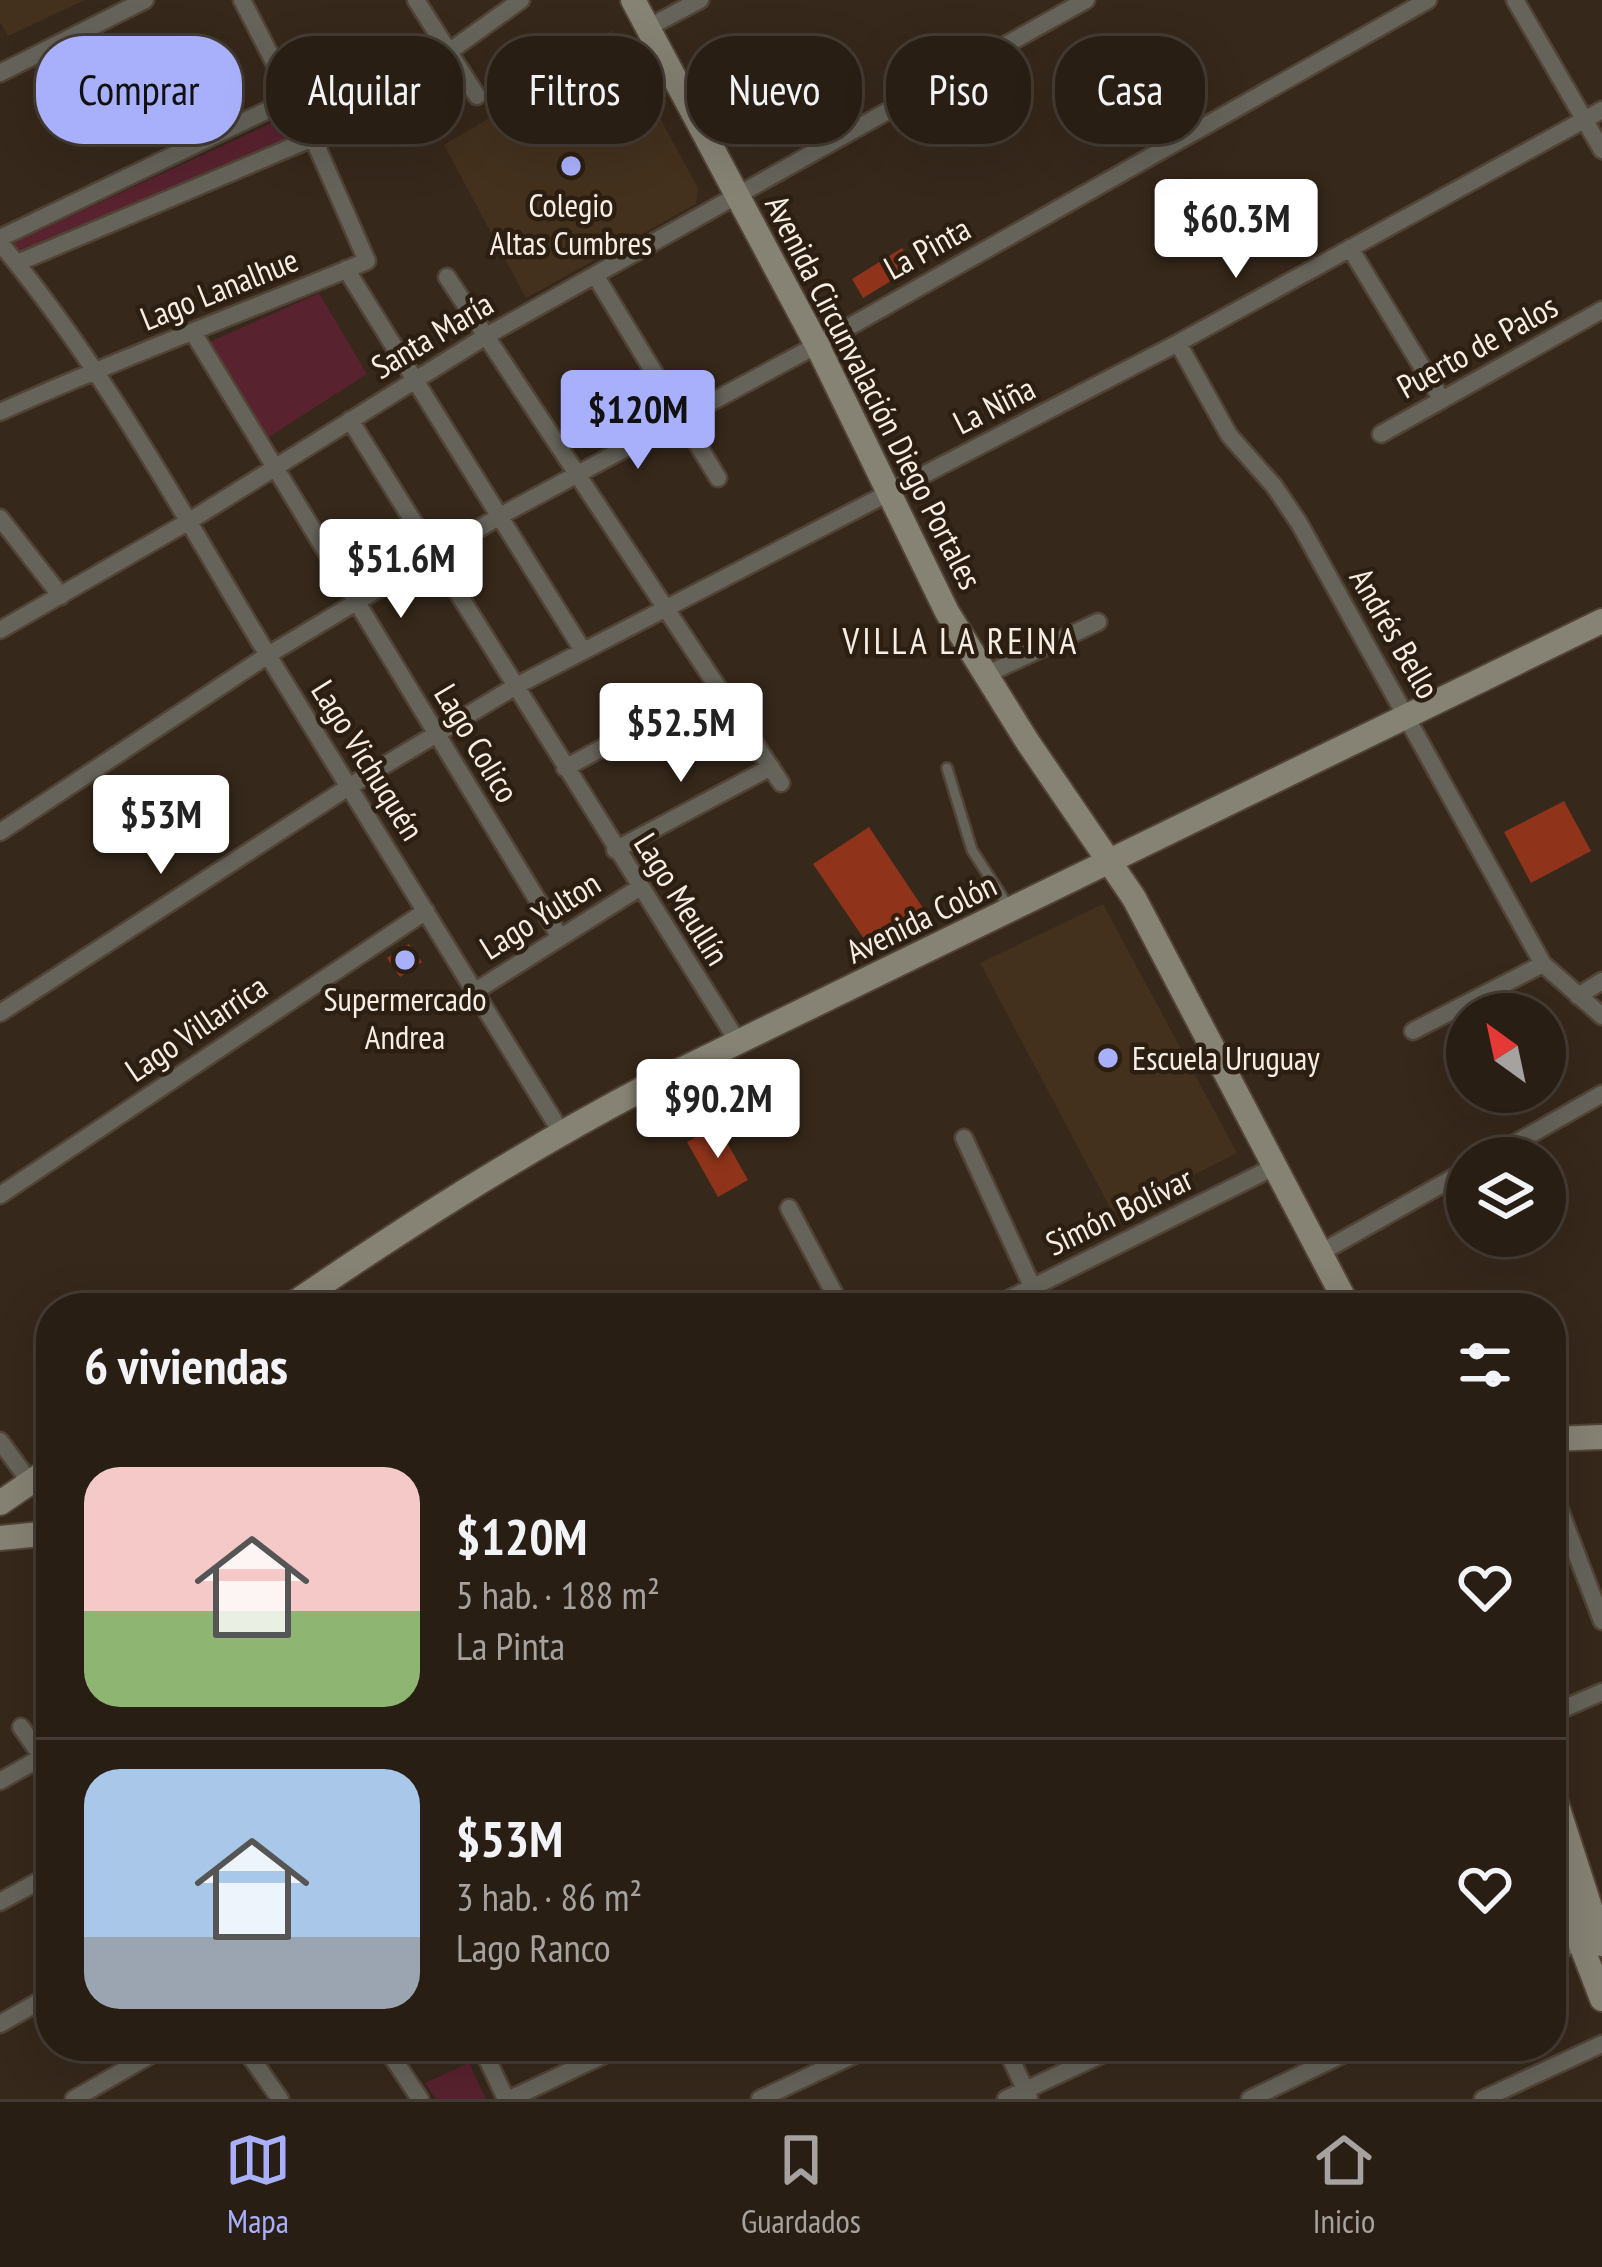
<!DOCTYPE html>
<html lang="es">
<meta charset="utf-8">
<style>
:root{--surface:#281e14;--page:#342b22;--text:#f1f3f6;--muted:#a5a2a0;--line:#443c34;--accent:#a8b0fc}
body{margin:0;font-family:"PT Sans Narrow",sans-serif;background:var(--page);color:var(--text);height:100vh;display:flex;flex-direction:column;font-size:45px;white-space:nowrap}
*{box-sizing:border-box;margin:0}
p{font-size:39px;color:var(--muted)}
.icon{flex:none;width:66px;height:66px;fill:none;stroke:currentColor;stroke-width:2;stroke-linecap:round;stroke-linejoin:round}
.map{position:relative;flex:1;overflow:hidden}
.side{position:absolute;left:36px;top:1293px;width:1530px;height:768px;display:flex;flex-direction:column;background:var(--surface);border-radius:48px;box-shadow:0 12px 48px #0002,0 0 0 3px var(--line)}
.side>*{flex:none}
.hud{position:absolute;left:36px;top:36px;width:1530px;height:108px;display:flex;gap:24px}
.needle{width:78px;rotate:327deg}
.controls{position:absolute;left:1446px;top:993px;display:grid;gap:24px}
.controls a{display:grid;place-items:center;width:120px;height:120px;border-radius:50%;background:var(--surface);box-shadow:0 12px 48px #0002,0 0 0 3px var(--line);font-size:60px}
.price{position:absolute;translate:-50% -102px;padding:0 27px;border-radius:12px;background:#fff;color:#222;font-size:39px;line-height:78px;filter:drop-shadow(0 3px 6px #0008)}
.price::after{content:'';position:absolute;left:50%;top:72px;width:36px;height:27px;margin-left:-18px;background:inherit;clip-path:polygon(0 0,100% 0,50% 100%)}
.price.current{background:var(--accent);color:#111}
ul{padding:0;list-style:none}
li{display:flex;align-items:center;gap:36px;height:300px;padding:0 48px}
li+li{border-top:3px solid var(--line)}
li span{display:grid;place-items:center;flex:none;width:336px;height:240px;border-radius:36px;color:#555}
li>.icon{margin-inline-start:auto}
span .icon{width:144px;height:144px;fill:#fffc;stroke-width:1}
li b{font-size:51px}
h2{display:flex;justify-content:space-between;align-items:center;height:144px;padding:0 48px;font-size:51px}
.chip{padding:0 42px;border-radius:48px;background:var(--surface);box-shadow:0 12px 48px #0002,0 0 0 3px var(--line);font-size:42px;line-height:108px}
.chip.current{background:var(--accent);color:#111}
.tab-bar{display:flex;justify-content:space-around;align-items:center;height:168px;border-top:3px solid var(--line);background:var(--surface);font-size:33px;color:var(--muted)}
.tab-bar a{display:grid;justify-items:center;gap:6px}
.tab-bar .current{color:var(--accent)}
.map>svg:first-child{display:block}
.built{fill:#43311e}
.green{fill:#58222f}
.building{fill:#8f341a}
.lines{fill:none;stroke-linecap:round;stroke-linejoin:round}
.lane-casing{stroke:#514437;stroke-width:14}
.street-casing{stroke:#514437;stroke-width:21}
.secondary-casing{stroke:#514437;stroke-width:28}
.lane{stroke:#65635a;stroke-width:9}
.street{stroke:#65635a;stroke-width:16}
.secondary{stroke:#868274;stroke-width:24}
.poi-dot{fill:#a8b0fc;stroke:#2c1f11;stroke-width:4.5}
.labels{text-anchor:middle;stroke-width:9;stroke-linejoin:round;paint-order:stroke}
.poi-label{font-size:33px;fill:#f6ede4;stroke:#2c1f11}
.street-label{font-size:33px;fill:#f6ede4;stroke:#2c1f11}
.neighbourhood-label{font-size:36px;letter-spacing:3px;fill:#f6ede4;stroke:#2c1f11}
</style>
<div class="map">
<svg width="1602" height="2099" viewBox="0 0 1602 2099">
<rect width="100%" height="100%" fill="#36281b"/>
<path class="built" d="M0,0H85L8,36L0,22Z
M612,30L698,188L696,204L526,298L444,145L578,65L574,55Z
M1103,904L1237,1153L1114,1215L980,963Z"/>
<path class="green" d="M291,114L303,136L21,261L12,243Z
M319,293L367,374L258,444L196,348Z
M469,2063L486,2099H436L425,2083Z"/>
<path class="building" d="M902,248L914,267L863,298L852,279Z
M1564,801L1591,851L1531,883L1504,832Z
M869,827L931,920L873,952L813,864Z
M409,944L422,962L400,977L387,958Z
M717,1125L748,1180L718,1197L687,1142Z"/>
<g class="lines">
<g class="lane-casing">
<path id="lane" d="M947,768L972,850L1010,909"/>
</g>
<g class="street-casing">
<path id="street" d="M416,0L477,96
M1515,0L1602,150
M649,27L700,0
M450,51L521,0
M0,73L145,0
M0,238L293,98
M0,243C104,367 185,518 269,657C365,816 463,974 561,1132
M1350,248L1442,400
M17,263L313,138
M346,269L582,649
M595,275L718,478
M447,277L781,783
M194,334L560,937
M1178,343L1229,435L1274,486L1299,523L1543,964L1602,1016
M0,412C120,358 245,312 367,261L313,138L242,0
M350,420L738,1042
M1381,434L1602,310
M0,518L61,596
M0,630L191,520L486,336L1086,0
M985,675L1098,622
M565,768L717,686
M0,832L268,655L500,516L817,345L1428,0
M615,850L771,767
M474,992L639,888
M1578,996L1602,981
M0,1013L350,786L516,686L1178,343L1602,110
M1413,1031L1543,964
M964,1138L1042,1308
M1489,1158L1602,1094
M0,1195L426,911
M789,1208L842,1308
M1320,1253L1467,1170
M991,1308L1274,1167
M0,1441L30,1482
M1551,1487L1602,1621
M1551,1714L1602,1692
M21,1727L51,1770
M0,1781L42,1757
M0,1902L51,1874
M1551,1955L1578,1941
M0,2024L51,1995
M243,2046L280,2099
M385,2046L420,2099
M481,2046L506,2099
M1005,2046L1029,2098
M74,2099L166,2046
M510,2099L623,2046
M760,2099L873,2046
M1006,2099L1120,2046
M1250,2099L1360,2046
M1483,2099L1602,2044"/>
</g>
<g class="secondary-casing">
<path id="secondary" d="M633,0L817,345L947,612L1027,741L1134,898L1349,1308
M287,1308C404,1228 522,1152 648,1086L1602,621
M1551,1439L1602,1437
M0,1503L51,1468
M0,1538L51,1533
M1551,1787L1602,1944
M1551,1867L1602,1999"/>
</g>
<use href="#lane" class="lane"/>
<use href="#street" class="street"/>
<use href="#secondary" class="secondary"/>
</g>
<g class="poi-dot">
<circle cx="571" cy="166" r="12"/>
<circle cx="405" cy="960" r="12"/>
<circle cx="1108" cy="1058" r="12"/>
</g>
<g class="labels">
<g class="poi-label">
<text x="571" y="217">Colegio<tspan x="571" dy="38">Altas Cumbres</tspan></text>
<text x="405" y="1011">Supermercado<tspan x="405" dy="38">Andrea</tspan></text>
<text x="1132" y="1070" text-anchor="start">Escuela Uruguay</text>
</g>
<g class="street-label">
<text transform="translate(927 248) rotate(-29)" y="12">La Pinta</text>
<text transform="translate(219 289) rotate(-22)" y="12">Lago Lanalhue</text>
<text transform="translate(432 335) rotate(-31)" y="12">Santa María</text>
<text transform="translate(1477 346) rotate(-29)" y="12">Puerto de Palos</text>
<text transform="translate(874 392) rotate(63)" y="12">Avenida Circunvalación Diego Portales</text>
<text transform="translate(994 405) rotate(-27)" y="12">La Niña</text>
<text transform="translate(1395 633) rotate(60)" y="12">Andrés Bello</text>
<text transform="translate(477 743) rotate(59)" y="12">Lago Colico</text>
<text transform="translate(368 760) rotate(58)" y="12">Lago Vichuquén</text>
<text transform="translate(682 899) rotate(58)" y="12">Lago Meullín</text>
<text transform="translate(540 915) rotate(-32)" y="12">Lago Yulton</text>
<text transform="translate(921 918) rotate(-26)" y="12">Avenida Colón</text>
<text transform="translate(196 1028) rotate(-34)" y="12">Lago Villarrica</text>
<text transform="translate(1119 1211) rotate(-26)" y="12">Simón Bolívar</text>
</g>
<g class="neighbourhood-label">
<text x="961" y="654">VILLA LA REINA</text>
</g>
</g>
</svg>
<div class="controls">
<a><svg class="needle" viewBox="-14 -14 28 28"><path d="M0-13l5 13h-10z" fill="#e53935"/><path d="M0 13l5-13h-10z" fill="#a5a2a0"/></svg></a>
<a><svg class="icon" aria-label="layers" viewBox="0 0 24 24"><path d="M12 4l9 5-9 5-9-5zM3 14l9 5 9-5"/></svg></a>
</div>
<b class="price" style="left:1236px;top:281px">$60.3M</b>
<b class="price current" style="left:638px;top:472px">$120M</b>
<b class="price" style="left:401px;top:621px">$51.6M</b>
<b class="price" style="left:681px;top:785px">$52.5M</b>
<b class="price" style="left:161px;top:877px">$53M</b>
<b class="price" style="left:718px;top:1161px">$90.2M</b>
<div class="hud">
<a class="chip current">Comprar</a>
<a class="chip">Alquilar</a>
<a class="chip">Filtros</a>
<a class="chip">Nuevo</a>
<a class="chip">Piso</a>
<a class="chip">Casa</a>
</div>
<section class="side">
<h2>6 viviendas<svg class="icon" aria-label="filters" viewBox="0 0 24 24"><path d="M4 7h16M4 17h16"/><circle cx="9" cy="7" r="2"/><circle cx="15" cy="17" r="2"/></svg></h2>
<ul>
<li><span style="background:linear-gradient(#f6c9c9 60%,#8fb573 0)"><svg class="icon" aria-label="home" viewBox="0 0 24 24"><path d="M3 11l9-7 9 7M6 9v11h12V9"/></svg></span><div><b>$120M</b><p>5 hab. · 188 m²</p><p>La Pinta</p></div><svg class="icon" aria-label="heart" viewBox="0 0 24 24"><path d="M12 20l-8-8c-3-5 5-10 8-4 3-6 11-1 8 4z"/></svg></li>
<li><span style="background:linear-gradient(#a9c7e8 70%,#9aa5b1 0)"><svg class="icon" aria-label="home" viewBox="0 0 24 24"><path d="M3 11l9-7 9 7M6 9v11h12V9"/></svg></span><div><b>$53M</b><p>3 hab. · 86 m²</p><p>Lago Ranco</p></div><svg class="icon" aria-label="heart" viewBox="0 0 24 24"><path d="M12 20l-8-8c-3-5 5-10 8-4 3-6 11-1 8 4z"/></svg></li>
</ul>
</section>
</div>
<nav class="tab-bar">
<a class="current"><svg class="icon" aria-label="map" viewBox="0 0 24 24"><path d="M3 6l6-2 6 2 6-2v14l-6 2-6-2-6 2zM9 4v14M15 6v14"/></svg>Mapa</a>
<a><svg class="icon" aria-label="saved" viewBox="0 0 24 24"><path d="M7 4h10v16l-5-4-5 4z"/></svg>Guardados</a>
<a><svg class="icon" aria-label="home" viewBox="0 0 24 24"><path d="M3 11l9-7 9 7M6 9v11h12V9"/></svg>Inicio</a>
</nav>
